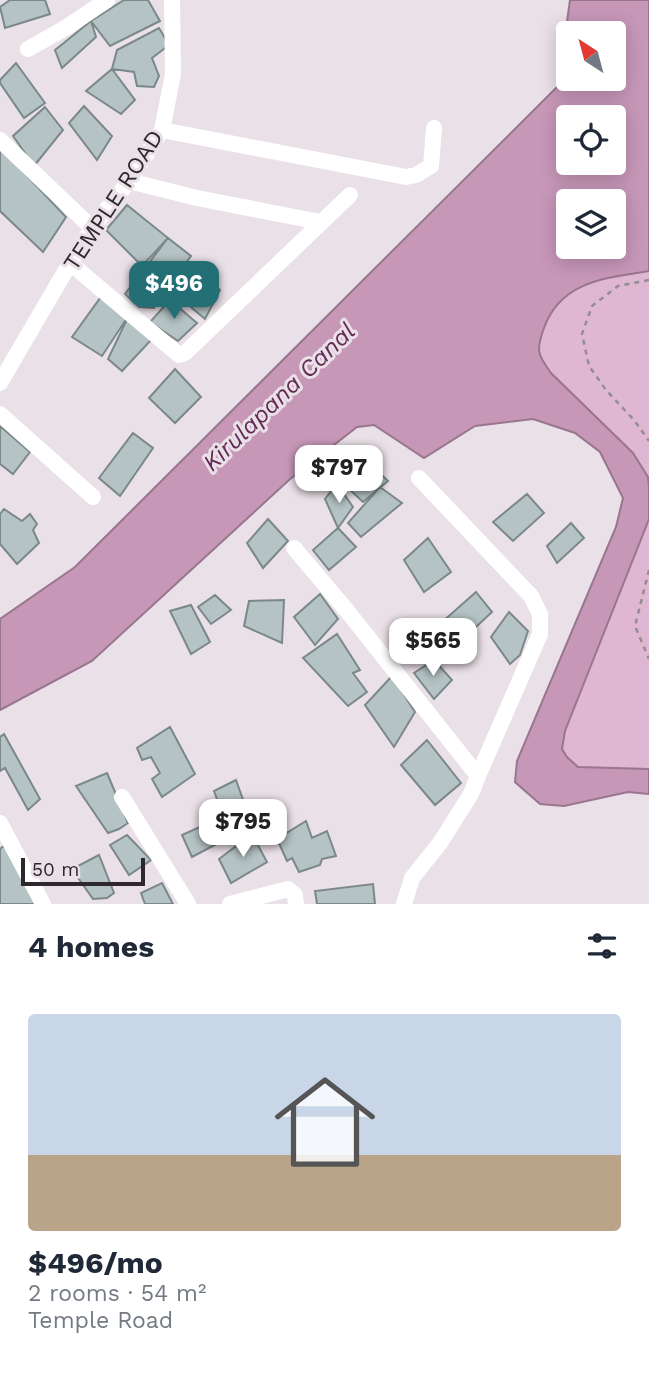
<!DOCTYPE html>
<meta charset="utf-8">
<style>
:root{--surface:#fff;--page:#f6f6f7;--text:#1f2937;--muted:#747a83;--line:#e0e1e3;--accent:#246e76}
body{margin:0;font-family:"Work Sans",sans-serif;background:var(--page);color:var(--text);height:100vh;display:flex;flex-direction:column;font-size:26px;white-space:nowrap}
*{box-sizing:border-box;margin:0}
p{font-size:23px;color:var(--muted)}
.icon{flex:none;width:38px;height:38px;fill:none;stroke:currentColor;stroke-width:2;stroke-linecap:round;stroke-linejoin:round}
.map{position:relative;height:904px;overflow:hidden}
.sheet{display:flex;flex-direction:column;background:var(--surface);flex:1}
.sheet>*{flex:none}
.needle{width:46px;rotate:324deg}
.tools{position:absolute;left:556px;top:21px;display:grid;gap:14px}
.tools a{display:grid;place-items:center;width:70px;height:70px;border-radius:7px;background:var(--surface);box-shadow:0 4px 18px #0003;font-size:35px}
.scale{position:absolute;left:21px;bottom:18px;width:124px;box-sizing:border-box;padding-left:7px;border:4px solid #2c282b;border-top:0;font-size:19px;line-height:24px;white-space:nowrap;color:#2c282b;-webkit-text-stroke:5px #eae0e7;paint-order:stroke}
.price{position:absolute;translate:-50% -60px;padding:0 16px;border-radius:14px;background:#fff;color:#222;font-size:23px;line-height:46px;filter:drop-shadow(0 2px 4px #0008)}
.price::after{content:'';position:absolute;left:50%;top:42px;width:21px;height:16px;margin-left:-10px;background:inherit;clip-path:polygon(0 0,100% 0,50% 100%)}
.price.on{background:var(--accent);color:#fff}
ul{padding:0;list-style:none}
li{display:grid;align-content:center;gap:14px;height:371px;padding:0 28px}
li+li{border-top:2px solid var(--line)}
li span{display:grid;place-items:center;height:217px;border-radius:7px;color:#555}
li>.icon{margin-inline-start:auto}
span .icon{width:126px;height:126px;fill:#fffc;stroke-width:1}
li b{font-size:30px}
h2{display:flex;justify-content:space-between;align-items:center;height:84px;padding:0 28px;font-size:30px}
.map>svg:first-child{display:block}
.green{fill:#dfb7d2}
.water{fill:#c797b8;stroke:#98768e;stroke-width:2;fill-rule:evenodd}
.building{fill:#b5c3c4;stroke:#7b8889;stroke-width:2}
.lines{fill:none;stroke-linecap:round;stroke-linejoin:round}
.path{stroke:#948d92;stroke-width:2.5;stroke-dasharray:5 5;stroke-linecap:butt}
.street{stroke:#fff;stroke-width:16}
.labels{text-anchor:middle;stroke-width:6;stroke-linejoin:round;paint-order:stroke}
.street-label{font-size:23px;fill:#2c282b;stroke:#eae0e7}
.water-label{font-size:24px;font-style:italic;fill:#642955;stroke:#eae0e7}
</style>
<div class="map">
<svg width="649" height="904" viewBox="0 0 649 904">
<rect width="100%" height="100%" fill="#eae0e7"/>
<path class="green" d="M649,271V488L648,477L633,453L551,373C537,354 536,350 544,328C561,281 606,278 649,271Z
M649,519V769L578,767L567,757L562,749L565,731Z"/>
<path class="water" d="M570,0H649V271C606,278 561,281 544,328C536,350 537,354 551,373L633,453L648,477L649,488V519L565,731L562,749L567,757L578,767L649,769V794L628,792L564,806L540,804L515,782L517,761L616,527L623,498L600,452L575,433L533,419L475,426L424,458L374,425L357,427L289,480L92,661L0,710V619L75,567L558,86ZM569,33H614V79H569ZM569,117H614V163H569ZM569,201H614V247H569Z"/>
<path class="building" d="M10,0H45L50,14L5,28L0,7Z
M124,0H148L160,21L110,46L91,21Z
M91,21L96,37L62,68L55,50Z
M159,28L169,45L152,58L159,76L154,87L137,86L134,72L112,69L117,50Z
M16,63L45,103L24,118L0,83V80Z
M112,69L135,100L121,114L86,91Z
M84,106L112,136L97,160L69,123Z
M45,107L63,130L34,166L13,136Z
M0,147L66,217L43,252L0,211Z
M127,205L168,238L142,266L106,230Z
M168,238L191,256L154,308L139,307L125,294Z
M192,264L220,290L205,319L173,292Z
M103,294L129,315L102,356L72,337Z
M170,300L197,323L178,341L150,322Z
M129,315L152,339L122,371L108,359Z
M175,369L201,397L175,423L149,398Z
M0,426L30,452L13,474L0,464Z
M133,433L153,448L120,496L99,478Z
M365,459L388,481L363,502L346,486Z
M337,484L353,507L338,528L325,499Z
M380,487L402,503L361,537L348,523Z
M527,494L544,513L513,541L493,522Z
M4,509L22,521L30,514L37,524L33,530L39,543L17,564L0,544V514Z
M268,519L288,541L263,568L247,543Z
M571,523L584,538L557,563L547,546Z
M338,528L356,547L329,570L313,550Z
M428,538L451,572L424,592L404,560Z
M476,592L492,612L460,642L441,623Z
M320,594L338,619L315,645L294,617Z
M215,595L231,610L211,624L198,607Z
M284,600L282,643L244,626L249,601Z
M191,605L210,642L191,654L170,611Z
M509,612L528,631L520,655L510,664L491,637Z
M337,634L360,670L353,673L367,692L348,706L303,658Z
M434,660L452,680L434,699L414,673Z
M392,676L415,712L394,747L365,705Z
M170,727L195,774L162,797L152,779L160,773L151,757L142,760L137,748Z
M4,734L40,799L28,810L5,768L0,771V737Z
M427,740L461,783L435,805L401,765Z
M107,773L128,823L119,829L108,833L76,786Z
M236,780L251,822L230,835L214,791Z
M213,821L226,839L192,857L182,835Z
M306,821L312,838L327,831L336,856L322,859L320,865L299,872L292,858L287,861L277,839Z
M252,834L267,862L231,883L219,859Z
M127,835L151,860L129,875L110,845Z
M5,845L35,904H0V849Z
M99,855L114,893L107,898L93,899L72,869Z
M162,883L173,904H145L141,893Z
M373,884L375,904H317L315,891Z"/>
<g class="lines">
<path class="path" d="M649,280L618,286L592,306L582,334L589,366L606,390L634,420L649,441
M649,570L635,626L649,659"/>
<path class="street" d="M28,49L67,27L107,0
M162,130L406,177L416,175L431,166L434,128
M0,140L92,228
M129,181L197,198L320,222
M70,263L179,355L185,353L350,195
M0,383L70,263L92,228L129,181L162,130L173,74L172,0
M0,414L93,497
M419,478L531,596L540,614V634L478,776
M294,548L348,612L478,776L471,794L440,843L412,878L404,904
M122,797L188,904
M0,823L43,904
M230,904L288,889L295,895L296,904"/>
</g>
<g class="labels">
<g class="street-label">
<text transform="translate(113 200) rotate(-57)" y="8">TEMPLE ROAD</text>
</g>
<g class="water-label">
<text transform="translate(279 397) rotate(-44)" y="8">Kirulapana Canal</text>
</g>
</g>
</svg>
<div class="tools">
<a><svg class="needle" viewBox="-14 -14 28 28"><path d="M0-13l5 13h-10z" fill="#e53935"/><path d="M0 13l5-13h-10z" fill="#747a83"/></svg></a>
<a><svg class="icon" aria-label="locate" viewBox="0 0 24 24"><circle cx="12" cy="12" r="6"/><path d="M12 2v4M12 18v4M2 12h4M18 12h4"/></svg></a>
<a><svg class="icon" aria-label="layers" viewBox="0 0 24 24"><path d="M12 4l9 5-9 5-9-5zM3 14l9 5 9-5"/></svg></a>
</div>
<div class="scale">50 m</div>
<b class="price on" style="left:174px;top:321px">$496</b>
<b class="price" style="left:339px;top:505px">$797</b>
<b class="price" style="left:433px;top:678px">$565</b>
<b class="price" style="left:243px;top:859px">$795</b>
</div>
<section class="sheet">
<h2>4 homes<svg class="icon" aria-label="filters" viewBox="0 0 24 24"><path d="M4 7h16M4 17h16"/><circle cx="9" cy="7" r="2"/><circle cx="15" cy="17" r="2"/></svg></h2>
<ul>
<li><span style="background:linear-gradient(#c9d6e8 65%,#b9a48a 0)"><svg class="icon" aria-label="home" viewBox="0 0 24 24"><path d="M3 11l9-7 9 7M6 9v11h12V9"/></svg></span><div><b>$496/mo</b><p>2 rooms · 54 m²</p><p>Temple Road</p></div></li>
</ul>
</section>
